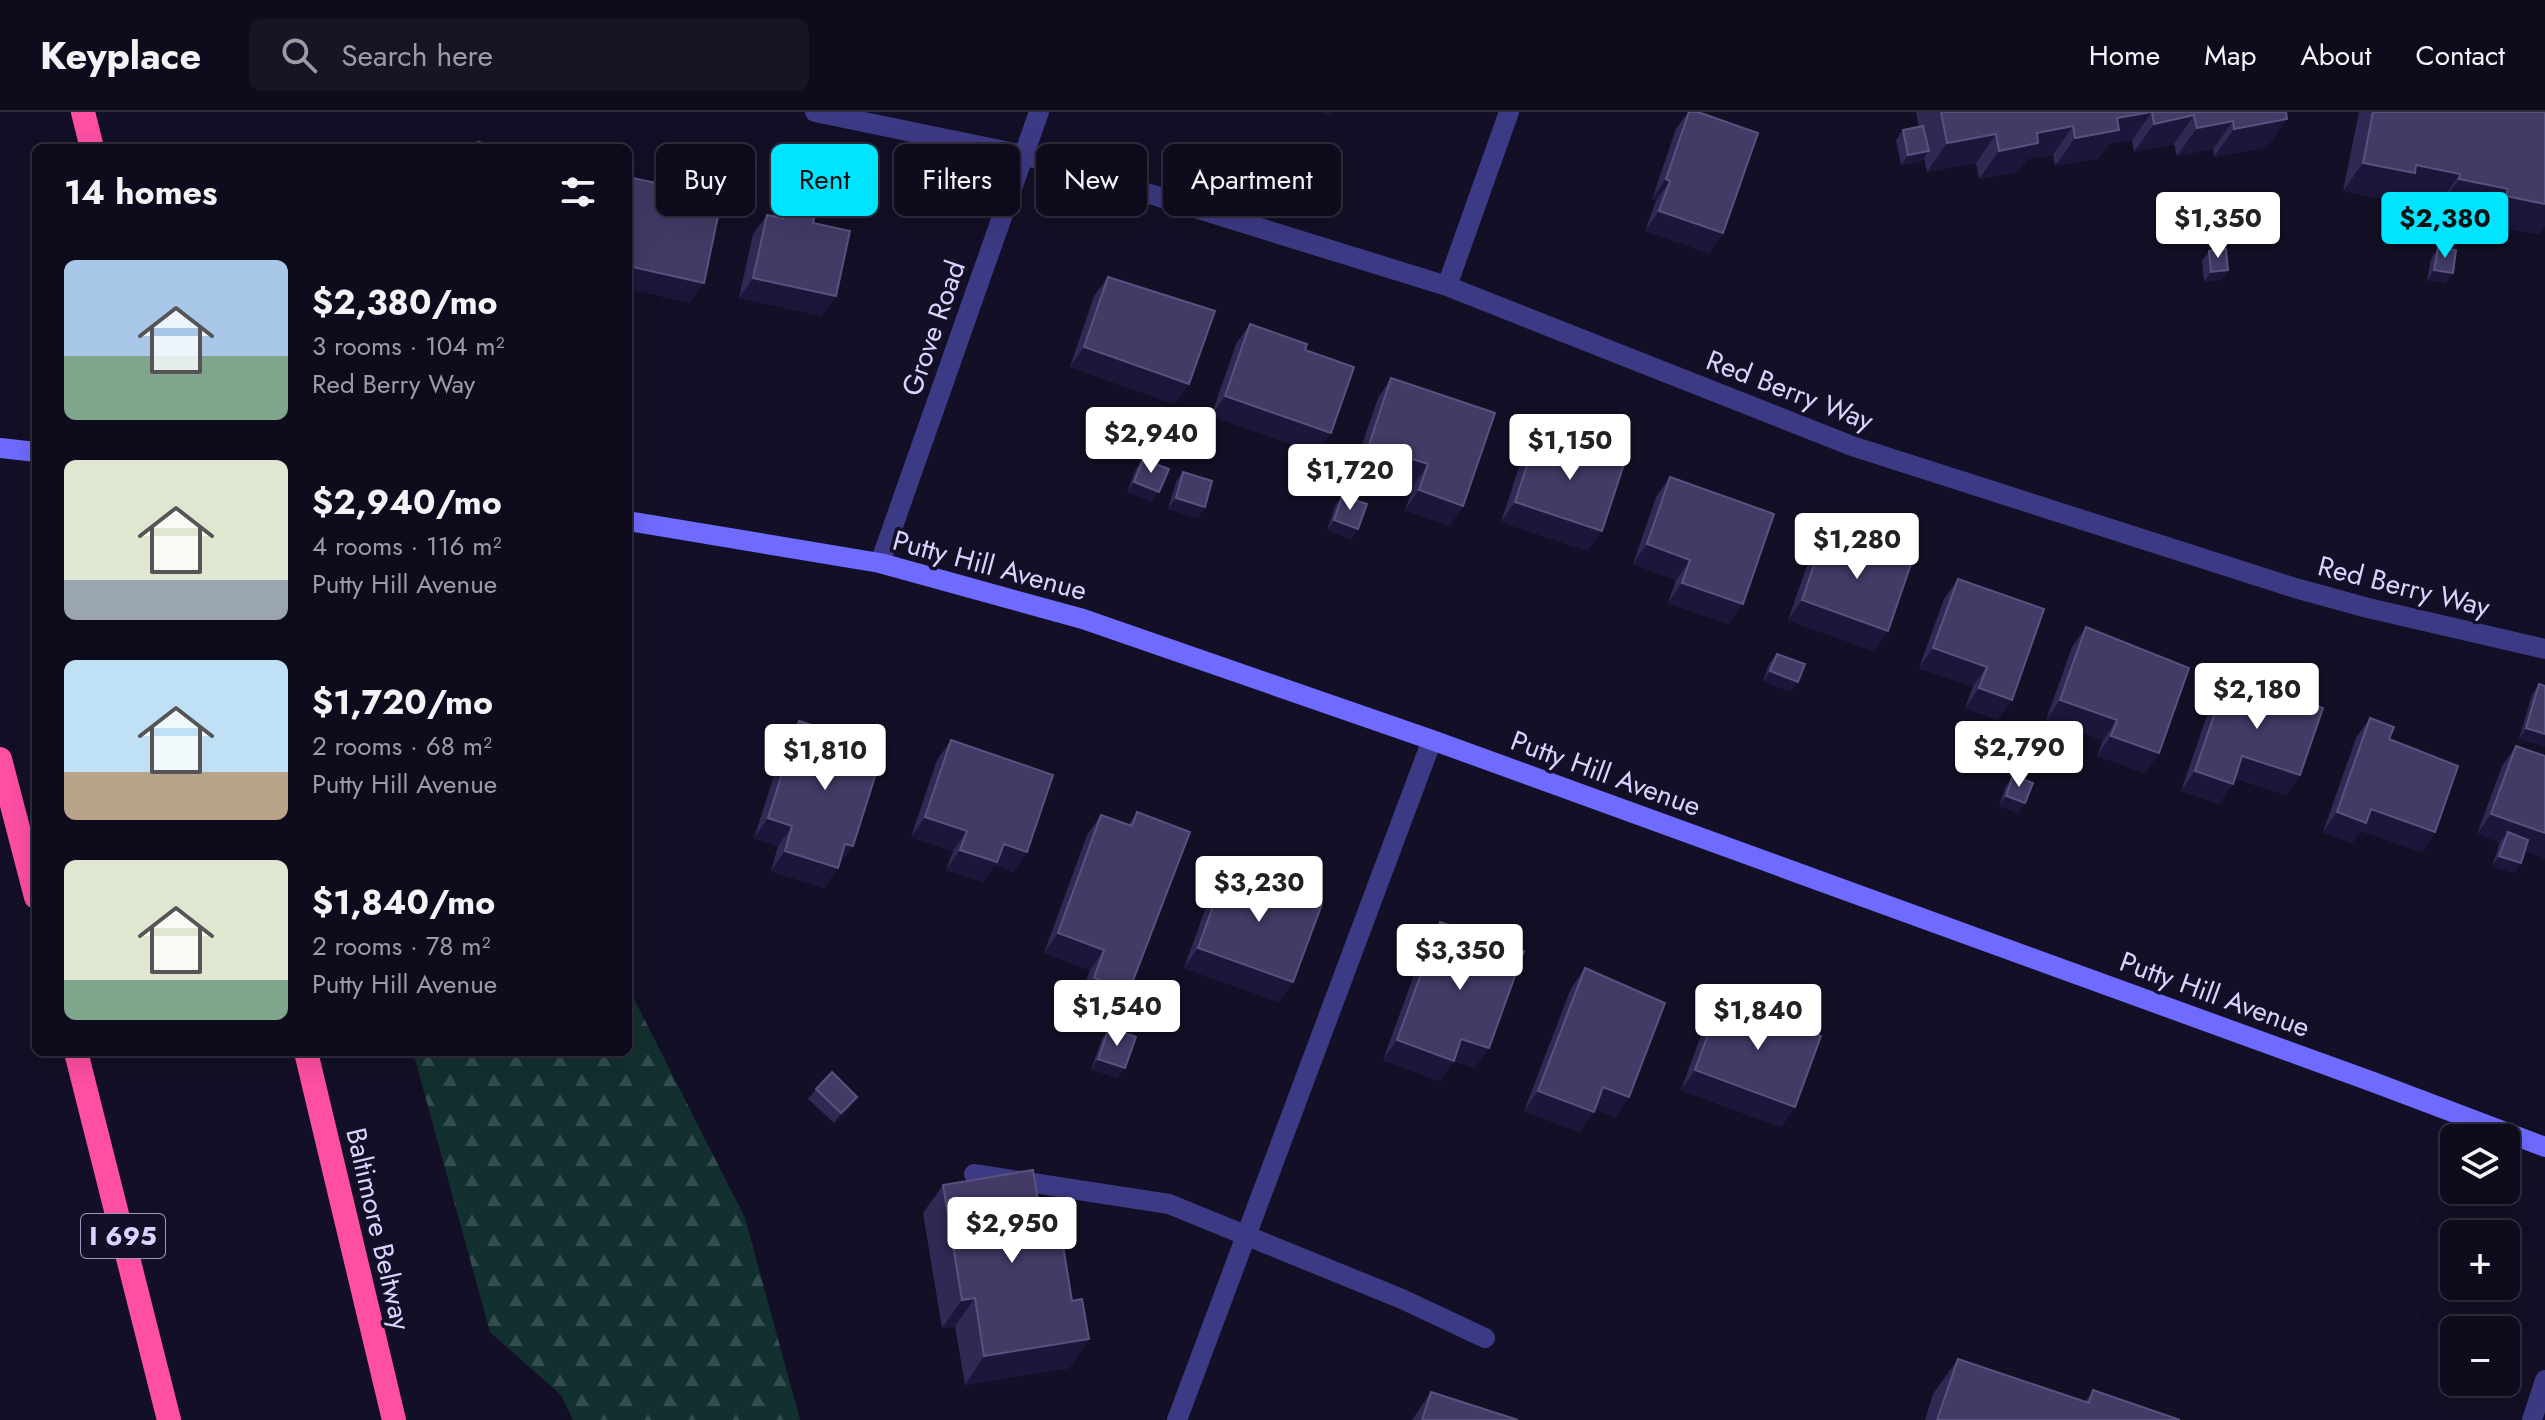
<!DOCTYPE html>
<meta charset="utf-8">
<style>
:root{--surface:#0e0b1c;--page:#171425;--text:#f1f3f6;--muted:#9b9ba3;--line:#2e2b3b;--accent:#00e5ff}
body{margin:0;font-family:Jost,sans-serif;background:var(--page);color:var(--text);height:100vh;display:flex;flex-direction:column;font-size:30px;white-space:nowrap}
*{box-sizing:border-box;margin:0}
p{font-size:26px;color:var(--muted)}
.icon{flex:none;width:44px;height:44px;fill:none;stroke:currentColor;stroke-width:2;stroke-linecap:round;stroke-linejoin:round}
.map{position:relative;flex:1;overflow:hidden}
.panel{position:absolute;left:32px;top:32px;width:600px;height:912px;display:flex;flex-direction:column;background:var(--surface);border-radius:12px;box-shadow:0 8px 32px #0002,0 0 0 2px var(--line)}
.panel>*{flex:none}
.banner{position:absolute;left:656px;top:32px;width:760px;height:72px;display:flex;gap:16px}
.fabs{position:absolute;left:2440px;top:1012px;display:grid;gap:16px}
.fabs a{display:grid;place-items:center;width:80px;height:80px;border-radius:12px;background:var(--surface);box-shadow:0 8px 32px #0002,0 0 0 2px var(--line);font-size:40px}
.price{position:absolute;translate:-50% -68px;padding:0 18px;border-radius:8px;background:#fff;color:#222;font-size:26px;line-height:52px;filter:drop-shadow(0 2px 4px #0008)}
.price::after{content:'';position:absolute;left:50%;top:48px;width:24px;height:18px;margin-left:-12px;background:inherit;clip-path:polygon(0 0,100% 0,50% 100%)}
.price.active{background:var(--accent);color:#111}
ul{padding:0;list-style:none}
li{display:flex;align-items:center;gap:24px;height:200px;padding:0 32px}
li span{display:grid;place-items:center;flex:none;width:224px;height:160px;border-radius:12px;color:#555}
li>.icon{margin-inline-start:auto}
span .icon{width:96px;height:96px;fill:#fffc;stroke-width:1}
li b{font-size:34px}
h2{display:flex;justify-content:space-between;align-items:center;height:96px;padding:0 32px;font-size:34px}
.pill{padding:0 28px;border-radius:12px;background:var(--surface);box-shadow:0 8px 32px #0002,0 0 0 2px var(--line);font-size:28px;line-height:72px}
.pill.active{background:var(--accent);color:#111}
header{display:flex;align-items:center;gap:48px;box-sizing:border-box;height:112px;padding:0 40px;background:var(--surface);border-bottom:2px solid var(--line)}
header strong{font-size:38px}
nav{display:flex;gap:44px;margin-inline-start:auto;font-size:28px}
.search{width:560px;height:72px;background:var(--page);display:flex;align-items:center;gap:20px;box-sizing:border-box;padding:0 28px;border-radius:12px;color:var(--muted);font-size:30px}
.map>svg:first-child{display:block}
.forest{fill:url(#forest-firs)}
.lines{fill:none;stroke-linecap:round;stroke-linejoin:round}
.service{stroke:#3d3a85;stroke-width:20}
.minor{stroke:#3d3a85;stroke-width:20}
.secondary{stroke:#6f6bff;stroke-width:20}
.motorway{stroke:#ff4fa3;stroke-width:24}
.wall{fill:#312854}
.shaded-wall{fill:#1d163a}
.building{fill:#433a66;stroke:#5a527e;stroke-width:2}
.labels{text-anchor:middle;stroke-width:7;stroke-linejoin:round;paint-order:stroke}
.shield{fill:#130f26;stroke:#9e99be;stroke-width:2}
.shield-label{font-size:26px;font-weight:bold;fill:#d9d4ff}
.street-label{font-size:28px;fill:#d9d4ff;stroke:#130f26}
</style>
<header>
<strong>Keyplace</strong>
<div class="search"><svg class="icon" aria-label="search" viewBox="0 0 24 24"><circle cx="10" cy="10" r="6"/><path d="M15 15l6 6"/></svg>Search here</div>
<nav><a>Home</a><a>Map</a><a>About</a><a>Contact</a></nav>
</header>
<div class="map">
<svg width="2545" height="1308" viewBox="0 0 2545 1308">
<defs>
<pattern id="forest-firs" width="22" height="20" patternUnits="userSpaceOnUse" patternTransform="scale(2)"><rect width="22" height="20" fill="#12302f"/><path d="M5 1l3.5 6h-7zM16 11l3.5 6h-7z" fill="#344d4e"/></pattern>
</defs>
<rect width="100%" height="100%" fill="#130f26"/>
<path class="forest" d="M628,875L745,1106L800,1308H573L561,1283L490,1220L413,940H628Z"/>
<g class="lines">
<path class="service" d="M974,1062L1169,1092L1402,1187L1485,1226
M1177,1308L1432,628
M2532,1308L2545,1268"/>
<path class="minor" d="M815,0L1024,43L1447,174L1852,334L2295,476L2368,496L2545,537
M1447,174L1509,0
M880,451L1039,0"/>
<path class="secondary" d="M0,336L36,340
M628,409L880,451L1083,507L1432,628L2373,970L2545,1035"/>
<path class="motorway" d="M83,0L92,36
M0,647L36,785
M76,940L169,1308
M306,940L394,1308"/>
</g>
<path class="wall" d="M1688,0H1698L1723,121L1709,141L1645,119L1656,89L1652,87L1676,17Z
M1916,0H2286L2287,7L2267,35L2214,45L2213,37L2177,44L2174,32L2134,40L2132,28L2109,32L2099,46L2055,54L2053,43L2027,47L2018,60L1979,67L1976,51L1927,60L1924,45L1921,50L1901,53L1896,28L1903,18L1919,15Z
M2359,0H2545L2539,122L2486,113L2488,105L2439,96L2440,90L2400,82L2395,89L2343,79Z
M785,94L813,111L822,204L739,186L753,122L767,103L778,105Z
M2438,136L2446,171L2427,168L2431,147Z
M2209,139L2228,158L2221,168L2204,170L2202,149Z
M1108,165L1175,292L1070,255L1094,184Z
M1250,212L1305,238L1317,341L1211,304L1236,232Z
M1391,266L1463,394L1449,414L1405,398L1414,372L1355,353L1378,286Z
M1538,320L1588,439L1501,410L1524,340Z
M1143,347L1152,390L1127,380L1136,357Z
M1183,360L1205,395L1198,406L1168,397L1176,370Z
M1670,365L1729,512L1668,491L1676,468L1633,452L1656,385Z
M1342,384L1358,417L1351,427L1327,418L1335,394Z
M1826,419L1874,539L1788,508L1812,439Z
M1958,467L2044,497L1998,608L1965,596L1973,574L1919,556L1944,487Z
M2086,515L2159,641L2145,661L2097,644L2103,628L2046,608L2072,535Z
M1777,542L1791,580L1763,569L1769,552Z
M2228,563L2300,663L2286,683L2235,666L2219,692L2181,679L2214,583Z
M2539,572L2545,634L2519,627L2532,583Z
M2370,606L2389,627L2435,720L2422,740L2361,719L2352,731L2323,720L2356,626Z
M799,609L839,754L824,776L771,759L778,734L754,726L785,629Z
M951,628L1027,740L1013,760L995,753L983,770L946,758L953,739L911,725L937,648Z
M2516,634L2545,746L2525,739L2521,751L2514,761L2492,754L2500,730L2477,722L2502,654Z
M2013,664L2025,691L2018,701L1999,694L2006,674Z
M1137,700L1115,899L1080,886L1090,858L1044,841L1087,723L1101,703L1128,713Z
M1226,749L1262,770L1279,890L1184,856L1210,784L1207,782L1212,769Z
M1440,810L1475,956L1454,949L1440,969L1383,948L1426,830Z
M1585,856L1629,985L1615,1005L1595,997L1580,1020L1524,999L1571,876Z
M1722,884L1795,995L1781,1015L1681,978L1708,904Z
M1109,916L1117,966L1091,957L1102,927Z
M816,977L857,985L850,995L834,1011L808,987Z
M943,1073L1042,1112L1089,1227L1069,1256L965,1273L955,1214L942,1216L923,1101Z
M1958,1247L2085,1290L2093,1278L2180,1308H1925L1933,1282Z
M1431,1280L1518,1308H1412Z"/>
<path class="shaded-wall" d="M1319,0H1333L1331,4Z
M2152,0L2132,28L2109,32L2099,46L2055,54L2075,26L2117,6Z
M2194,3L2174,32L2134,40L2154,12Z
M2287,7L2267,35L2214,45L2234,17Z
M2233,9L2213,37L2177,44L2197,16Z
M2073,14L2053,43L2027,47L2018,60L1979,67L1999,39L2037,21Z
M1996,22L1976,51L1927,60L1947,31Z
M1929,39L1921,50L1901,53L1908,43Z
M2363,51L2416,53L2460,62L2440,90L2400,82L2395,89L2343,79Z
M1666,67L1670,69L1656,89L1652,87Z
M2459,67L2508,77L2488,105L2439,96Z
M2506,84L2545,92V114L2539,122L2486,113Z
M1659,99L1723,121L1709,141L1645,119Z
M628,154L704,171L690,191L628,177Z
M2228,158L2221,168L2204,170L2211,160Z
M2434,158L2453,161L2446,171L2427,168Z
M753,166L836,184L822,204L739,186Z
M1084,235L1189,272L1175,292L1070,255Z
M1225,284L1331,321L1317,341L1211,304Z
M1369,333L1428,352L1414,372L1355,353Z
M1134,370L1159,380L1152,390L1127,380Z
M1419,378L1463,394L1449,414L1405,398Z
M1176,386L1205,395L1198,406L1168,397Z
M1515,390L1602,419L1588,439L1501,410Z
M1334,408L1358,417L1351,427L1327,418Z
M1647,432L1690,448L1676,468L1633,452Z
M1682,471L1743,492L1729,512L1668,491Z
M1802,488L1888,519L1874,539L1788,508Z
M1933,536L1987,555L1973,574L1919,556Z
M1770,559L1798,570L1791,580L1763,569Z
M1979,576L2012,588L1998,608L1965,596Z
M2060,588L2117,608L2103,628L2046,608Z
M2526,616L2545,622V634L2519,627Z
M2111,624L2159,641L2145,661L2097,644Z
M2242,644L2300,663L2286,683L2228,663Z
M2195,659L2233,672L2219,692L2181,679Z
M2006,684L2025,691L2018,701L1999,694Z
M2371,697L2435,720L2422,740L2361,719L2352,731L2323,720L2337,700Z
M2491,702L2545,721V746L2504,731L2508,720L2500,730L2477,722Z
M925,705L967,719L953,739L911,725Z
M768,706L792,714L778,734L754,726Z
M845,732L853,734L839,754L831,752Z
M1004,732L1027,740L1013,760L995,753L983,770L946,758L960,738Z
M785,739L838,756L824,776L771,759Z
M2499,744L2521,751L2514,761L2492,754Z
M1058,821L1104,838L1090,858L1044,841Z
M1198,836L1293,870L1279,890L1184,856Z
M1094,866L1129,879L1115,899L1080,886Z
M1461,927L1489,936L1475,956L1447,947Z
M1397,928L1454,949L1440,969L1383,948Z
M1098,947L1125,956L1117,966L1091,957Z
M1695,958L1795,995L1781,1015L1681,978Z
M1603,975L1629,985L1615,1005L1590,995Z
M1538,979L1594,1000L1580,1020L1524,999Z
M857,985L850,995L834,1011L841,1001Z
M975,1186L955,1214L942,1216L962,1188Z
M1089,1227L1069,1256L965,1273L984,1244Z"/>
<path class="building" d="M1689,0H1698L1758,21L1723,121L1659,99L1670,69L1666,67Z
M1941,0H2151L2117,6L2119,18L2075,26L2073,14L2037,21L2038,31L1999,39L1996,22L1947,31Z
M2152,0H2286L2287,7L2234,17L2233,9L2197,16L2194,3L2154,12Z
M2373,0H2545V92L2506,84L2508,77L2459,67L2460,62L2416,53L2415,61L2363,51Z
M1923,14L1929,39L1908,43L1903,18Z
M478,30L508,36H477Z
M628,65L722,85L704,171L628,154Z
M785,94L815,102L813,111L850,119L836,184L753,166L767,103L783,106Z
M2438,136L2456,138L2453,161L2434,158Z
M2226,137L2228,158L2211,160L2209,139Z
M1108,165L1215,199L1189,272L1084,235Z
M1250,212L1307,232L1305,238L1354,255L1331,321L1225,284Z
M1391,266L1495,301L1463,394L1419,378L1428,352L1369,333Z
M1538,320L1625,349L1602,419L1515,390Z
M1143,347L1169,357L1159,380L1134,370Z
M1183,360L1212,369L1205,395L1176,386Z
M1670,365L1774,402L1743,492L1682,471L1690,448L1647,432Z
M1342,384L1367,392L1358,417L1334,408Z
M1826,419L1912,449L1888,519L1802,488Z
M1958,467L2044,497L2012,588L1979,576L1987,555L1933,536Z
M2086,515L2189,556L2159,641L2111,624L2117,608L2060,588Z
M1777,542L1805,552L1798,570L1770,559Z
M2228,563L2323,596L2300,663L2242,644L2233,672L2195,659Z
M2539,572L2545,574V622L2526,616Z
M2370,606L2394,615L2389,627L2458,654L2435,720L2371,697L2366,711L2337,700Z
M799,609L884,636L853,734L845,732L838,756L785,739L792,714L768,706Z
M951,628L1053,663L1027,740L1004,732L997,750L960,738L967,719L925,705Z
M2516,634L2545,644V721L2491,702Z
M2013,664L2033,671L2025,691L2006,684Z
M1137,700L1190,720L1129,879L1094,866L1104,838L1058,821L1101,703L1132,714Z
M2508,720L2528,728L2521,751L2499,744Z
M1226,749L1265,763L1262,770L1322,792L1293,870L1198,836L1224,764L1221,762Z
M1440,810L1524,839L1489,936L1461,927L1454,949L1397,928Z
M1585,856L1665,891L1629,985L1603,975L1594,1000L1538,979Z
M1722,884L1821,924L1795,995L1695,958Z
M1109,916L1136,925L1125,956L1098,947Z
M832,960L857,985L841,1001L816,977Z
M1033,1058L1042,1112L1059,1109L1072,1189L1082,1187L1089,1227L984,1244L975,1186L962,1188L943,1073Z
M1958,1247L2089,1291L2093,1278L2180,1308H1937Z
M1431,1280L1518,1308H1422Z"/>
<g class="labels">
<rect class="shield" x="81" y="1102" width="84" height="44" rx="6"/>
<g class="shield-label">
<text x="123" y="1133">I 695</text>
</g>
<g class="street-label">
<text transform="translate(933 216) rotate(-71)" y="10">Grove Road</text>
<text transform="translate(1790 278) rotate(21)" y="10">Red Berry Way</text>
<text transform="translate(990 453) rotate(15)" y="10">Putty Hill Avenue</text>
<text transform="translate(2404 474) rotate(14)" y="10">Red Berry Way</text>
<text transform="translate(1606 661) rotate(20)" y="10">Putty Hill Avenue</text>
<text transform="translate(2215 882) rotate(20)" y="10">Putty Hill Avenue</text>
<text transform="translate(379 1117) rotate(77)" y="10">Baltimore Beltway</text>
</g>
</g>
</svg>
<div class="fabs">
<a><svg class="icon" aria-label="layers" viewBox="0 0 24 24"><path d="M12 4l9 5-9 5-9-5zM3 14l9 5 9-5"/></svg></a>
<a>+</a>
<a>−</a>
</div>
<b class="price" style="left:2218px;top:148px">$1,350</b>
<b class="price active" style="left:2445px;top:148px">$2,380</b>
<b class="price" style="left:1151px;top:363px">$2,940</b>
<b class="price" style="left:1570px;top:370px">$1,150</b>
<b class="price" style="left:1350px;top:400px">$1,720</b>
<b class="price" style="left:1857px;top:469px">$1,280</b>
<b class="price" style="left:2257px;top:619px">$2,180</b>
<b class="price" style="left:2019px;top:677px">$2,790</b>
<b class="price" style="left:825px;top:680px">$1,810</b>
<b class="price" style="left:1259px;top:812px">$3,230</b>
<b class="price" style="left:1460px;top:880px">$3,350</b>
<b class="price" style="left:1117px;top:936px">$1,540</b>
<b class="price" style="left:1758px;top:940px">$1,840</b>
<b class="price" style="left:1012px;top:1153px">$2,950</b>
<div class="banner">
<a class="pill">Buy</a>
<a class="pill active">Rent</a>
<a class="pill">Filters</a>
<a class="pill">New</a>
<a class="pill">Apartment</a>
</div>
<section class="panel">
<h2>14 homes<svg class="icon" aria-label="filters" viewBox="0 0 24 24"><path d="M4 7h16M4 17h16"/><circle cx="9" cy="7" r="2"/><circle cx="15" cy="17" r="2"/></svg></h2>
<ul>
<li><span style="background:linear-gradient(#a9c7e8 60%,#7fa58c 0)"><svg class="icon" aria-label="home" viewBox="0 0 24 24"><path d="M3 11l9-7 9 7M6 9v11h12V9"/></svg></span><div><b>$2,380/mo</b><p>3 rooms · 104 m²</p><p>Red Berry Way</p></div></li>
<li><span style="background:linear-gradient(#dfe7d0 75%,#9aa5b1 0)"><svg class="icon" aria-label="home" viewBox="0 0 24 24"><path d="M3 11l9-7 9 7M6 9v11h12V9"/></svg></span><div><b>$2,940/mo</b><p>4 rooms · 116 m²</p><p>Putty Hill Avenue</p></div></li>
<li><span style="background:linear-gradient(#bfe0f5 70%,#b9a48a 0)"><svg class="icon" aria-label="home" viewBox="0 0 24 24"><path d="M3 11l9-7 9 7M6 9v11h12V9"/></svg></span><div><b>$1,720/mo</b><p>2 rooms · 68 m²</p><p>Putty Hill Avenue</p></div></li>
<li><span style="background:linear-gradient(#dfe7d0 75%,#7fa58c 0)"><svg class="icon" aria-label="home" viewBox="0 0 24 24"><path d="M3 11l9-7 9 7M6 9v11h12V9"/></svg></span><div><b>$1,840/mo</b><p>2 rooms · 78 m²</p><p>Putty Hill Avenue</p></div></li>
</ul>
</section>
</div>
